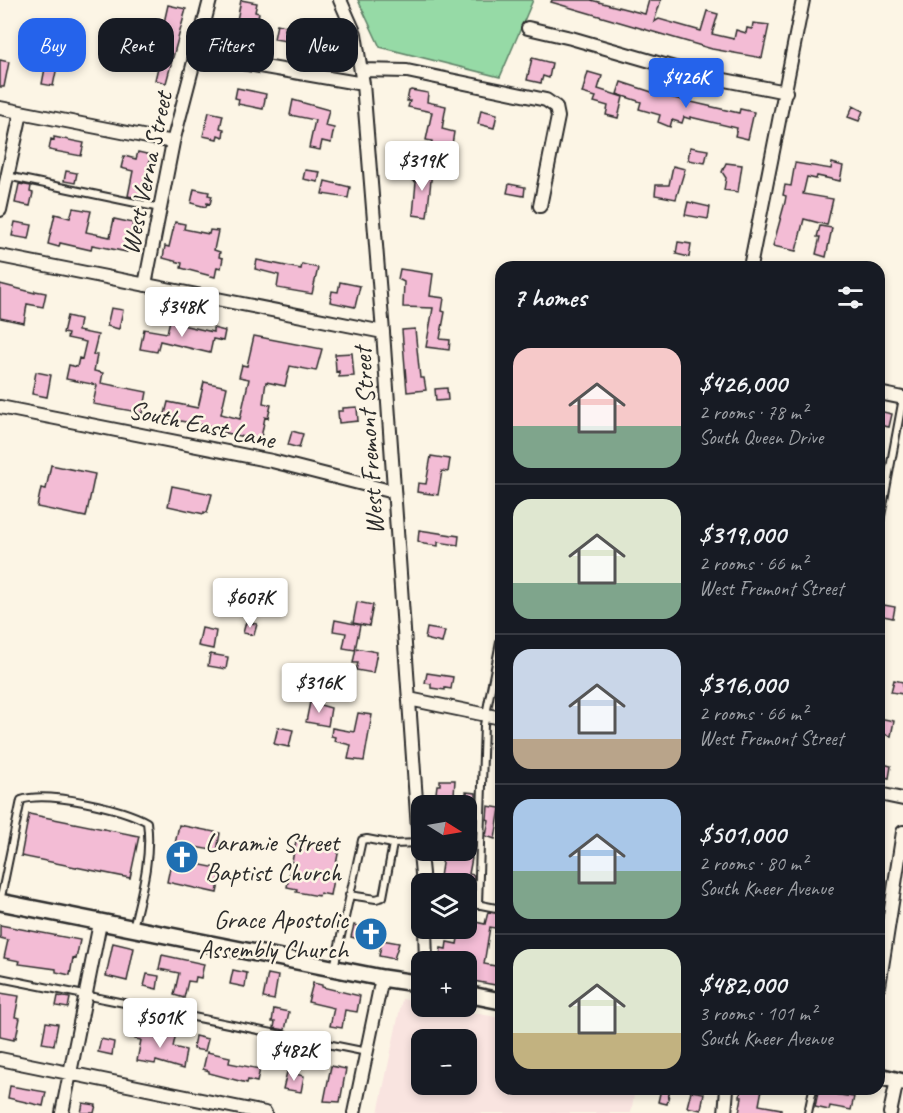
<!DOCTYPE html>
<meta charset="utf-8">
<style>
:root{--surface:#171b24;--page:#242831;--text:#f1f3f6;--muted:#9ea1a6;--line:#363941;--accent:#2563eb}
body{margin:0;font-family:Caveat,sans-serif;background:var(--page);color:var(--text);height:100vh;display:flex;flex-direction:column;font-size:22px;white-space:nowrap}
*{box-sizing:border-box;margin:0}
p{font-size:20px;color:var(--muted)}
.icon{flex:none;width:33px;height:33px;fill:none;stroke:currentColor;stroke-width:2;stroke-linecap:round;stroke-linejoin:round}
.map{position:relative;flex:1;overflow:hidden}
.drawer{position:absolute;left:495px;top:261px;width:390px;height:834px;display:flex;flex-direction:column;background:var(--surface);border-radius:18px;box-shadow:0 3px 9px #0003}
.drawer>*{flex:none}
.hud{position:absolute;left:18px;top:18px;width:387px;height:54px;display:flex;gap:12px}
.needle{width:39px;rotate:101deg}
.buttons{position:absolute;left:411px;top:795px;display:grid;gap:12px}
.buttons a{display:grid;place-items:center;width:66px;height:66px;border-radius:12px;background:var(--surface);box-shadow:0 3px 9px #0003;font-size:30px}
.price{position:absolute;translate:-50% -51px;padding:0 14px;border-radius:6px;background:#fff;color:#222;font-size:20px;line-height:39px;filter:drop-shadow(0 2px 3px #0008)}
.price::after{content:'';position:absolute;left:50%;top:36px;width:18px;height:14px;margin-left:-9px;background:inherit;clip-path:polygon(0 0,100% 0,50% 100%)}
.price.selected{background:var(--accent);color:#fff}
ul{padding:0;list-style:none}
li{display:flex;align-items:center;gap:18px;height:150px;padding:0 18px}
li+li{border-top:2px solid var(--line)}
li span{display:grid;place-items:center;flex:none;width:168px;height:120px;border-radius:18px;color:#555}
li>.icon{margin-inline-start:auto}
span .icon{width:72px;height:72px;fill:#fffc;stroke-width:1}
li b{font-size:26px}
h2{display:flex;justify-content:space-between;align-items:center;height:72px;padding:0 18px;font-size:26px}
.tag{padding:0 21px;border-radius:18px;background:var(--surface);box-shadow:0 3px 9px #0003;font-size:21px;line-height:54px}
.tag.selected{background:var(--accent);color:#fff}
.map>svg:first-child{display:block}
.built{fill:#f9e4e0;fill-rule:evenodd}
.green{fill:#96daa6;stroke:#608268;stroke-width:1.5}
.building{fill:#f3bcd5;stroke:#2b2b2b;stroke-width:1.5}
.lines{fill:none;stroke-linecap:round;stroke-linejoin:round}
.service-casing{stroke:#2b2b2b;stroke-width:10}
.minor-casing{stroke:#2b2b2b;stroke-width:16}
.tertiary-casing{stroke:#2b2b2b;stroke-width:20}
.service{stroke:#fcf5e5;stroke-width:6}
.minor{stroke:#fcf5e5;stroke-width:12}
.tertiary{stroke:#fcf5e5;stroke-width:15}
.labels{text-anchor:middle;stroke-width:5;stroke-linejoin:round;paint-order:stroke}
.street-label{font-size:26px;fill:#2b2b2b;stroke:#fcf5e5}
.poi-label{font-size:26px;fill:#2b2b2b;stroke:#fcf5e5;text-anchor:start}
</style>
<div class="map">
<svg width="903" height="1113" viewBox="0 0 903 1113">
<rect width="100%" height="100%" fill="#fcf5e5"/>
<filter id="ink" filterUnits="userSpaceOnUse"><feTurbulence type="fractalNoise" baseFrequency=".0167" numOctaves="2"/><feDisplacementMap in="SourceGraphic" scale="12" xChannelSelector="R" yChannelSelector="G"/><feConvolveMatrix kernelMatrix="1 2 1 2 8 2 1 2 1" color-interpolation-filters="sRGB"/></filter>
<g filter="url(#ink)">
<path class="built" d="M402,999L421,1002L422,1006L443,1007L501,1018V1089H635L631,1113H378ZM422,1040H466V1084H422Z"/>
<path class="green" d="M358,0H533L500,77L380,47Z"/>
<path class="building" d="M241,0L257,3L255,12L259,13L257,22L252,21L249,34L235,30Z
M552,0H591L645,14L649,0H661L654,22L659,19L701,31L707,11L718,14L712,34L734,39L736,30L746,33L747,28L752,29L753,23L769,25L762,58L712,49L551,2Z
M168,5L186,9L166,83L155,80L159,63L155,62Z
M62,20L74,33L65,44L51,30Z
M277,24L286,26L285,30L312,34L313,28L326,30L325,37L330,38L328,48L274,39Z
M532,58L552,63L549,78L543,76L541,83L527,80Z
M0,60L9,62L4,87H0Z
M49,61L58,62L53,86L42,84L46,63L48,64Z
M588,72L602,76L598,89L623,97L618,118L606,115L608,106L594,102L596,97L582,93Z
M665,78L670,80L665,96L739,113L740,109L754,112L748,139L735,136L737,128L690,117V119L684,117L682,123L672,120L670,127L658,122L660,115L639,109L641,102L617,94L621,82L658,94Z
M237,88L266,94L263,109L238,104L239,99L235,98Z
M411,90L428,93L427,102L446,106L442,129L454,132L452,145L445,144L441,168L428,166L432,141L426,140L432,112L408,107L410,101H407L409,91Z
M293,100L329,110L325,126L334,128L331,143L322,141L320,150L309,148L315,120L290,115Z
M853,106L863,111L859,121L848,117Z
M481,110L497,114L494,128L478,124Z
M209,112L223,115L220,128L224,129L223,137L218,135L217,139L203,136Z
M54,137L84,143L81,156L49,150L51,139L54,140Z
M690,147L708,150L705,163L688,160Z
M138,152L151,155L142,199L128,196L133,171L121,168L124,156L136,159Z
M726,163L742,165L738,192L724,190L726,178L722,172Z
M795,163L831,169L832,163L843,166L840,181L817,176L816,179L807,177L803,194L833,199L827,225L804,219L796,251L773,246L785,202L786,196L783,195L785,185L791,186Z
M673,166L685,169L676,199L655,195L656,185H669Z
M414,169L432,171L427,217L413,215L416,182L412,180Z
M305,170L320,172L318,182L303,179Z
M66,171L77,173L75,183L64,181Z
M325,181L350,187L348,198L322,194Z
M19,184L31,186L30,192L33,193L30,206L15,203Z
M509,184L525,187L524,196L507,193Z
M194,189L209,192L208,195L212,196L210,204L207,203L206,207L191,203Z
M688,202L710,207L708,219L685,215Z
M73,208L91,211L86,232L110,237L114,219L133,223L127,252L92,245L91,250L60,243L59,247L48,244L55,214L70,218Z
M15,222L32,225L29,239L12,236Z
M175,222L185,224L184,229L209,234L210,230L218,231L214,250L220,252L219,257L223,258L221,268L217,267L215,277L181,268L182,263L163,258L165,246L169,247Z
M820,226L832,228L826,257L816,254L820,237H817Z
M678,242L691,244L689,257L676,254Z
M257,260L301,269L302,264L318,268L312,294L277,288L279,275L255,269Z
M400,269L433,274L430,296L444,298L442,311L445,312L440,339L450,340L449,350L426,347L433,308L403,307L404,282L398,279Z
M340,282L360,286L355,307L330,302L332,291L338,292Z
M0,284L35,293V291L46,293L43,307L27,304L24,323L0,318Z
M111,308L123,310L119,329L107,326Z
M67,316L80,319L78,331L98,335L93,355H97L94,371L103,373L101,383L147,392L143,413L93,404L97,385L66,379L69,365L77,367L79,358L82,359L86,342L67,338L68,334L63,333Z
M170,320L183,323L182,325L213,332V328L225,331L223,341L213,339L210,353L160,341L157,352L140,349L144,329L167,333Z
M415,329L420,378H424L426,390L407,392L402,330Z
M254,336L322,349L316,371L290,366L285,386L266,382L263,403L271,405L268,418L265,417L261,438L259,437L258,440L213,430L212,427L164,418L168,402L198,408L204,382L227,387L221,414L240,419L249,379L239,377L242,365L247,366Z
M352,353L354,376L339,377V371L336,372L335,354Z
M36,372L51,375L47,397L32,394Z
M447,388L448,400L436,401L435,389Z
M357,407L358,421L339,423L338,411H343V408Z
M879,411L892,414L889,427L879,425Z
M292,431L303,434L299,448L288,445Z
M431,456L450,459L448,472L442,471L438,495L417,492L418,483L426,484Z
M51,465L95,474L86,517L37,507L41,488L46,489Z
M172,486L212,494L207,513L204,512V514L168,506Z
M419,530L459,536L458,545L438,542V546L424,544L418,541Z
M357,602L373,605L369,626L353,623Z
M884,605L895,607L893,618L883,616Z
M335,620L360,625L355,650L343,648L346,633L333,631Z
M246,622L257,624L254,635L243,633Z
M202,628L216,631L213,649L198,646Z
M427,628L445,631L442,643L425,639Z
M356,648L377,652L373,673L356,670L358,663H353Z
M210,654L228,657L226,669L208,666Z
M427,673L453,677L451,689L445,688V690L431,688V684L425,683Z
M894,680L903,682V694L891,692Z
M310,702L331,708L328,726L306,722Z
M358,713L372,715L364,761L348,759L351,745L334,741L335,737L331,736L332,728L354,732Z
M879,718L894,721L891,736L879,733Z
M278,727L293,730L289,747L274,744Z
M879,763L891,766L889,778L879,776Z
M440,780H455L454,795L436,793L437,785H440Z
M466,792L476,793V809L466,808Z
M488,806L500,808L495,839L486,836L489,820L487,819Z
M29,814L139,836L130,878L21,856Z
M179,825L220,833L217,851L195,847L191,863L222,869L217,893L167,882Z
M296,841L339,849L330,895L320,893L319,896L296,892L297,889L287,887Z
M444,850H459V856L472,858L469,874L474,875L473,884H439Z
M488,912L501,914V929L490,927L484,964L501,967V986L473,981L474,973L466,971V962H443L444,957L440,956L441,948L446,949L447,942L457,944L460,928H466V920L485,924Z
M0,925L80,940L76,959L73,958L70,975L56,972V969L19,964L20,961L4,958L8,940L0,938Z
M354,925L371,929L369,942L351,937Z
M382,940L399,943L394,959L379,956Z
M113,943L134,948L127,981L106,976Z
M162,955L204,964L201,978L196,977L195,982L188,981L184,998L174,995L179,973L159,969Z
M233,970L247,973L245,987L230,984Z
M147,974L159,976L157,989L144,986Z
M268,974L278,976L274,1000L263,998Z
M313,983L322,985V987L360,996L357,1012L345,1010L342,1028L330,1026L334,1008L308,1002Z
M0,993L19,996L15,1017L20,1018L16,1038L14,1037V1040L0,1037Z
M58,996L70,998L68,1008L56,1006Z
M274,1009L289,1012L285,1030L274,1028L275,1022H272Z
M46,1022L58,1024L54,1045L42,1043Z
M137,1028L165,1034V1031L176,1033L173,1047L186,1050L183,1069L156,1061L155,1064L137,1061L141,1040L135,1039Z
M195,1036L208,1039L205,1051L193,1049Z
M101,1039L114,1042L112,1055L98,1052Z
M207,1052L230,1057L229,1063L260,1069L257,1082L248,1080L247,1083L209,1073V1071L203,1069Z
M331,1066L346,1069L340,1102L324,1101Z
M287,1072L304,1076L301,1092L283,1089Z
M10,1086L46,1092L43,1106L8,1098Z
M661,1089H670L667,1104L658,1102Z
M741,1089H762L759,1105L781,1109V1113H739L742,1097H740Z
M691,1091L704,1093L701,1110L687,1107Z
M818,1092L854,1097L851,1110L830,1106L829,1110L815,1107Z
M83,1103L96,1105L94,1113H81Z"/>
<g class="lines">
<g class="service-casing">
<path id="service" d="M7,176L160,208
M879,527L903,398
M349,895L376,899L383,897L393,844
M0,902L21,800C48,791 122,808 147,822C152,857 141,894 133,928
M466,902L501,909
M478,905L484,725L501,637
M334,968L362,840L367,839L393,844L419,843
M0,978L367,1052
M808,1113L813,1089"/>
</g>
<g class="minor-casing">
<path id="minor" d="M340,0L355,34L363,84L383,332L419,843L423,884
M528,28L571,38L699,75L786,92
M196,55L363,84
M361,70L407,71L546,100L556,107L558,117L540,206
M0,108L173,142
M0,210L21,113
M0,256L383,332
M750,267L803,0
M145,285L173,142L210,0
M879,393L903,398
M0,407L272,461L394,492
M409,699L501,718
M879,794L903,799
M425,928L426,962
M879,986L903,832
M0,1059L265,1113
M62,1113L100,923
M354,1113L382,978
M725,1113L727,1089
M890,1113L897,1080"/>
</g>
<g class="tertiary-casing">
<path id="tertiary" d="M0,902L382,978L422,984
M466,994L501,1001
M879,1076L903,1082"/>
</g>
<use href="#service" class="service"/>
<use href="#minor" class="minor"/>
<use href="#tertiary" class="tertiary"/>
</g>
</g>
<defs>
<g id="church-disc" transform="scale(1.725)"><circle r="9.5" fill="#1f6fb2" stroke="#fcf5e5"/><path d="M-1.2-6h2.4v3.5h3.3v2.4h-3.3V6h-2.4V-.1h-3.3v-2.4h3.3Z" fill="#fff"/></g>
</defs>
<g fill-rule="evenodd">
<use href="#church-disc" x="182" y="857"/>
<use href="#church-disc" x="371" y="934"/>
</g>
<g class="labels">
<g class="street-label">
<text transform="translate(146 173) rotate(-78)" y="9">West Verna Street</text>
<text transform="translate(202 424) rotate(12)" y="9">South East Lane</text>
<text transform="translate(368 441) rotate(-94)" y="9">West Fremont Street</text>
</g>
<g class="poi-label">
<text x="205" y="851">Laramie Street<tspan x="205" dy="30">Baptist Church</tspan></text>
<text x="348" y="928" text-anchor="end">Grace Apostolic<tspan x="348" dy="30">Assembly Church</tspan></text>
</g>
</g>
</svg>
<div class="buttons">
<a><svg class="needle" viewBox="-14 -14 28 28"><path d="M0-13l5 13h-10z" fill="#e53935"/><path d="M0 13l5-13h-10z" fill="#9ea1a6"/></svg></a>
<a><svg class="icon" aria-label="layers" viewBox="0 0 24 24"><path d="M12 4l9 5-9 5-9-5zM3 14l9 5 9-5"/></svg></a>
<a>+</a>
<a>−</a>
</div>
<b class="price selected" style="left:686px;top:109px">$426K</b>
<b class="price" style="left:422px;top:192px">$319K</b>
<b class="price" style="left:182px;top:338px">$348K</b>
<b class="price" style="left:250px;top:629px">$607K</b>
<b class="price" style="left:319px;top:714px">$316K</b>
<b class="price" style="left:160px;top:1049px">$501K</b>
<b class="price" style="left:294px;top:1082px">$482K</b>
<div class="hud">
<a class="tag selected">Buy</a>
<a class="tag">Rent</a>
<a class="tag">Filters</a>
<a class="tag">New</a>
</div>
<section class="drawer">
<h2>7 homes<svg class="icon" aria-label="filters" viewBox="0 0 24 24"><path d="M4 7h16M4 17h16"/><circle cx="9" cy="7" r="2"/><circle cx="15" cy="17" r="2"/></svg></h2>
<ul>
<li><span style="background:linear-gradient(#f6c9c9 65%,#7fa58c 0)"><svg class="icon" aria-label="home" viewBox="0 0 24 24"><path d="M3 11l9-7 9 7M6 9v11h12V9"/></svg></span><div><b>$426,000</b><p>2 rooms · 78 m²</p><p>South Queen Drive</p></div></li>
<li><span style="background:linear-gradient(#dfe7d0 70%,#7fa58c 0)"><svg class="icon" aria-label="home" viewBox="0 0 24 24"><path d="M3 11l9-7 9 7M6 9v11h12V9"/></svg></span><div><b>$319,000</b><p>2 rooms · 66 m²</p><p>West Fremont Street</p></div></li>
<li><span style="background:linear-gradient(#c9d6e8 75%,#b9a48a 0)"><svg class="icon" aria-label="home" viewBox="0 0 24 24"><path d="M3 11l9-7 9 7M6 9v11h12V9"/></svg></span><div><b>$316,000</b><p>2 rooms · 66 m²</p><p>West Fremont Street</p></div></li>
<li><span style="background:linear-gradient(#a9c7e8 60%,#7fa58c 0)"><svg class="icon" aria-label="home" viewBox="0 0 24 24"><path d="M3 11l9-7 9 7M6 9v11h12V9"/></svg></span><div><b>$501,000</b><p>2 rooms · 80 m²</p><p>South Kneer Avenue</p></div></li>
<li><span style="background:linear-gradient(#dfe7d0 70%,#c2b280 0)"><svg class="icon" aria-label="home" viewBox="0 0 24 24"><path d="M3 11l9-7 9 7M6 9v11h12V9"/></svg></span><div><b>$482,000</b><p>3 rooms · 101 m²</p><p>South Kneer Avenue</p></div></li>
</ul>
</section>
</div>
